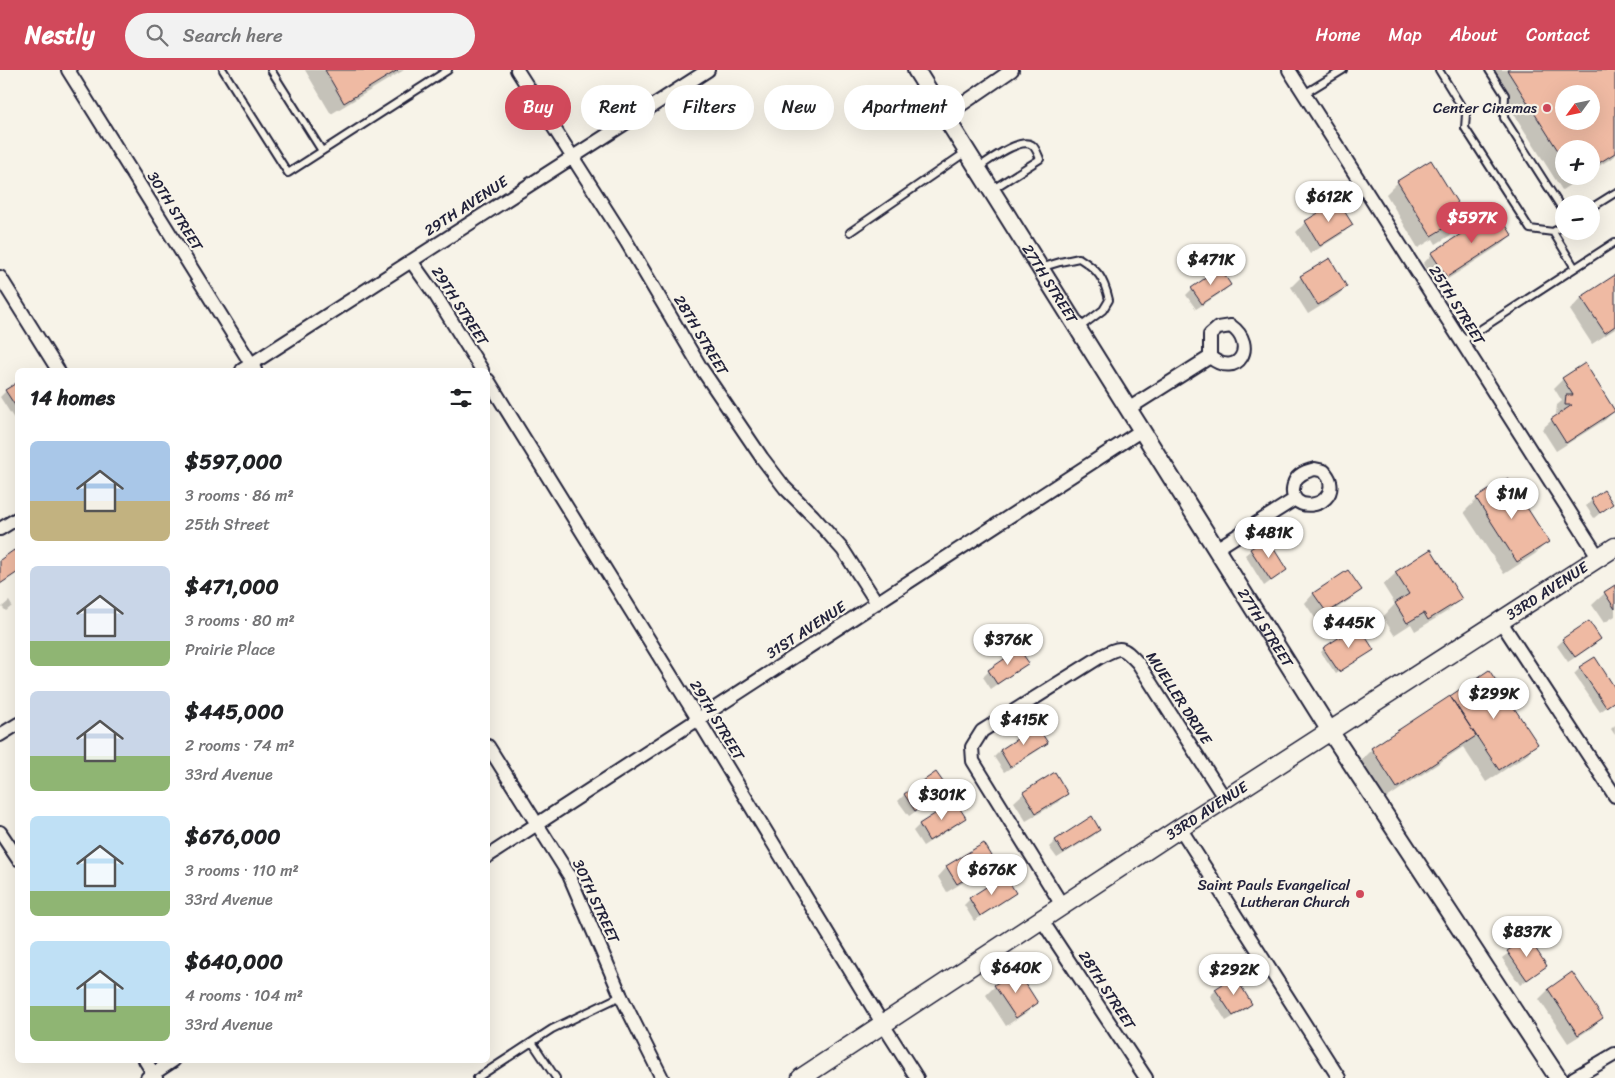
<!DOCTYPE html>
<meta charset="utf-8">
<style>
:root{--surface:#fff;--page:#f2f2f2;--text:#202124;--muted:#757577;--accent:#d1495b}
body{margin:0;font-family:Sriracha,sans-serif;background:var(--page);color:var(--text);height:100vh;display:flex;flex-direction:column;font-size:19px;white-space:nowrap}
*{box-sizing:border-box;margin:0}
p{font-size:16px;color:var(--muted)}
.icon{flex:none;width:28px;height:28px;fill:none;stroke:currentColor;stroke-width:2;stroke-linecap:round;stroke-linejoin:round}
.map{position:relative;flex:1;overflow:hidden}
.sheet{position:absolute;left:15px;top:298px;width:475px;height:695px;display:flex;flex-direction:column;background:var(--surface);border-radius:8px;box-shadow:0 5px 20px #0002}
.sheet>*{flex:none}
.guide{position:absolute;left:505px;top:15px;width:475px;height:45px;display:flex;gap:10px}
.needle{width:32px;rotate:237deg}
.fabs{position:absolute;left:1555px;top:15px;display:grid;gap:10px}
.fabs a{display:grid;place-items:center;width:45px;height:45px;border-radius:50%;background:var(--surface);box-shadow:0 5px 20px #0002;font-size:25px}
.price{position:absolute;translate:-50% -42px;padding:0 11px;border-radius:18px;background:#fff;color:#222;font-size:16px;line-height:32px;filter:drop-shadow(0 1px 2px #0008)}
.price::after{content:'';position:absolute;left:50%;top:30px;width:15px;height:11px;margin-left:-8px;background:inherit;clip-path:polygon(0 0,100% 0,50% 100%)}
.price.active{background:var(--accent);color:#fff}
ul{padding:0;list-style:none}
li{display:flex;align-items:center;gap:15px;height:125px;padding:0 15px}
li span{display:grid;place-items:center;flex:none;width:140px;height:100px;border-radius:8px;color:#555}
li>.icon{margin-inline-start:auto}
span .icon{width:60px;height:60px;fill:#fffc;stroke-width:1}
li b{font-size:21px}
h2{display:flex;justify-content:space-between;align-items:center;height:60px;padding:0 15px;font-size:21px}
.pill{padding:0 18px;border-radius:22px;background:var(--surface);box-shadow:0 5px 20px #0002;font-size:18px;line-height:45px}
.pill.active{background:var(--accent);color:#fff}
header{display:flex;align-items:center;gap:30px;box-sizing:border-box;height:70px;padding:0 25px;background:var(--accent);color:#fff}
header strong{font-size:24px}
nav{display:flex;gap:28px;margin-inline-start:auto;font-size:18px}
.search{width:350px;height:45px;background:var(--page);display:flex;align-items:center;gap:12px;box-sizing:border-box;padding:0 18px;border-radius:28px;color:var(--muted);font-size:19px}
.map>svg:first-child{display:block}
.shadow{fill:#0003;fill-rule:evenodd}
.building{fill:#efbaa3;stroke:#22223b;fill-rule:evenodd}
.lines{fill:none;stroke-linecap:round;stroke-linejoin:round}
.service-casing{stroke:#22223b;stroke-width:10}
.minor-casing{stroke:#22223b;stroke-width:16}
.tertiary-casing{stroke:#22223b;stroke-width:20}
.secondary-casing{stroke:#22223b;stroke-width:21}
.service{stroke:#f7f3e8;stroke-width:6}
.minor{stroke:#f7f3e8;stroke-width:12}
.tertiary{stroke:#f7f3e8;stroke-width:16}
.secondary{stroke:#f7f3e8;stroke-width:18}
.poi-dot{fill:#d1495b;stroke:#f7f3e8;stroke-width:2}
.labels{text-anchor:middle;stroke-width:4.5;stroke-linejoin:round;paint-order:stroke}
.poi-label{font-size:15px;fill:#22223b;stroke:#f7f3e8;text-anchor:end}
.street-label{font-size:15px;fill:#22223b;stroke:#f7f3e8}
</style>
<header>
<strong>Nestly</strong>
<div class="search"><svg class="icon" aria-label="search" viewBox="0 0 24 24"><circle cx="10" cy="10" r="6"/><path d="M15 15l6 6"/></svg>Search here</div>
<nav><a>Home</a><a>Map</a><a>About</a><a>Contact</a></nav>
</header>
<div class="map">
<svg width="1615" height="1008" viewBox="0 0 1615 1008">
<rect width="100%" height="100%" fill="#f7f3e8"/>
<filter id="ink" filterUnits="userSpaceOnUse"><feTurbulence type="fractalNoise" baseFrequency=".02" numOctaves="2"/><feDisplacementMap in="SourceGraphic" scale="10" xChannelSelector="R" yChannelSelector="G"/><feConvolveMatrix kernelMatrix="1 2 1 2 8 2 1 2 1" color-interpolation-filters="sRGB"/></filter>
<g filter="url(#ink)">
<path class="shadow" d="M305,0H404L331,44Z
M1486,0H1615V86L1591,101V79H1564V106H1584L1562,120ZM1564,24H1591V51H1564Z
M1398,112L1467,150L1454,163L1436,174L1433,169L1418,178L1386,124Z
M1338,132L1351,155L1342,164L1310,184L1296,162L1306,152Z
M1511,165L1502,174L1437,216L1423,194L1432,184Z
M1329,190L1346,217L1337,226L1308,244L1291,217L1301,207Z
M1615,206V259L1592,274L1570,240L1582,227Z
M1230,215L1224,221L1196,239L1186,225L1192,219Z
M1563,309L1614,341L1605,350L1556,381L1542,359L1552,350L1560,344H1556L1557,335L1562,331L1554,318Z
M18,313V355L0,327L6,321Z
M1507,410L1547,472L1535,484L1504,504L1464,442L1477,429Z
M1592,430L1611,434L1594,448L1586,436Z
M1251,480L1286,500L1264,516L1245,485Z
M1396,503L1460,528L1448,541L1415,561L1411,554L1394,565L1383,547L1395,534L1383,515Z
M1615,516V546L1604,553L1592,535L1605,523Z
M1360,520L1351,529L1317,551L1305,533L1314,523Z
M9,531L12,536L6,541L2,537Z
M1600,569L1594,575L1568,592L1557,576L1563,570Z
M1324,579L1370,582L1336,604L1321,582Z
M1027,593L1021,598L991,619L983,607L989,601Z
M1580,598L1615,620V631L1600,642L1574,604Z
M1489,602L1537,674L1524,687L1486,712L1463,677L1384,730L1359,692L1372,679Z
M1615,655V665L1611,659Z
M1037,658L1046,673L1040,679L1004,702L994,687L1000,681Z
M946,719L940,725L909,746L898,731L904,725Z
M1024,723H1066L1057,733L1026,751L1014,732Z
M964,748L958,754L923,776L913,761L919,755Z
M1091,748L1099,760L1093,766L1057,788L1049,777L1055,771Z
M993,790L984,800L947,822L938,807L947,797Z
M1015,823L1009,828L974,851L964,835L970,829Z
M1527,869L1546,896L1520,915L1502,888Z
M1572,904L1601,948L1592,958L1568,973L1539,929L1548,920Z
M995,916L1037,933L1027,942L1006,956L986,925Z
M1216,920L1251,934L1245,940L1226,951L1210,926Z"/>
<path class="building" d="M325,0H398L344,33Z
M1507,0H1615V83L1591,98V79H1564V90ZM1564,24H1591V51H1564Z
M1431,90L1468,150L1449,162L1446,157L1431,166L1397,111Z
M1338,131L1353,155L1320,176L1305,151Z
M1497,141L1512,165L1447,207L1431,183Z
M1330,188L1347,217L1318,235L1300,206Z
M1220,198L1231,215L1202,234L1191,218Z
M1615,205V256L1605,263L1581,227Z
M1585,293L1615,341L1566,373L1551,349L1572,335H1565L1566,325H1573L1562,308Z
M18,312V340L5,320Z
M1508,408L1549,472L1517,492L1476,428Z
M1604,420L1613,434L1600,443L1591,429Z
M1267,468L1287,500L1271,511L1250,479Z
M1431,479L1462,529L1428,550L1424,543L1407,553L1395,533L1409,524L1395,502Z
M14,480L18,486V502L0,514V490Z
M1348,500L1362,520L1327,543L1313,523Z
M1615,515V539L1604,522Z
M1589,551L1601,569L1575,587L1562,569Z
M1358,555L1374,580L1339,602L1323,578Z
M1019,579L1029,593L997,614L988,600Z
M1595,587L1615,618V631L1606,637L1579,597Z
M1489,600L1538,674L1499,700L1450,626Z
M1450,626L1476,666L1397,718L1371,678Z
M1037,656L1048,673L1010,697L1000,680Z
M936,702L948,719L915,741L904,724Z
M1055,702L1068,724L1036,743L1023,722Z
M955,731L966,748L929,771L919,754Z
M1092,746L1100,760L1063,783L1055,770Z
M984,773L995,791L957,814L946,796Z
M1005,805L1016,823L980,846L969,828Z
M1528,867L1547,896L1527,910L1507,881Z
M1017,900L1038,933L1016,948L994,915Z
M1572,902L1603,948L1578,965L1548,919Z
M1235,906L1252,934L1233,946L1215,919Z"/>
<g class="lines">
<g class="service-casing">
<path id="service" d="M223,0L288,103L448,0
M271,0L322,81
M1439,0L1466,44L1465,58L1530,159L1553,162L1575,198
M1489,0L1505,25L1504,48L1564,142
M1304,24L1343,0
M979,97C990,90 1020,67 1032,75C1036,78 1038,84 1040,89L993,119
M1591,138L1615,123
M850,162L966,82
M1553,162L1564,155
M1040,198L1060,192L1079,188C1098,200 1104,208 1109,230L1103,240L1079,258
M1461,272L1615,172
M477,1008L532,972
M556,1008L532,972L552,959L621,926"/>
</g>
<g class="minor-casing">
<path id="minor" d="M68,0L255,300
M517,0L626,171L701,298L762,388L785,418L813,446L843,480L877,533
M1289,0L1599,488
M945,46L1012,0
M411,191L436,226L482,300
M0,207L58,300
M1231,256C1258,275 1238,310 1210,287V265L1218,258Z
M242,300L708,0
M488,310L698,649L882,953L917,1008
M1128,339L1210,287
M1315,399L1324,401C1326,404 1330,408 1330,412C1336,439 1285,445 1294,414C1296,405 1306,401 1315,399Z
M0,459L18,448
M1216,479L1295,429
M1501,552L1615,726
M0,665L18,654
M488,676L569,805L621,926L662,1008
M1180,758L1339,1008
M0,762L18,789
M488,786L1142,360
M1062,835L973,691L972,677L982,661L1100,587C1121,576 1121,575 1138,593L1225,729
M1041,849L1146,1008
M145,990L156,1008
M147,1008L174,990
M1574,1008L1615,984"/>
</g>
<g class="tertiary-casing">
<g id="tertiary">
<path id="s1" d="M916,0L1330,661L1558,1008"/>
</g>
</g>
<g class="secondary-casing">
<g id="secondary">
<path id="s2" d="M801,1008L1180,758L1615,477"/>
</g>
</g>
<use href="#service" class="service"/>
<use href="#minor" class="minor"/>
<use href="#tertiary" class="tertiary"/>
<use href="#secondary" class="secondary"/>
</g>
</g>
<g class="poi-dot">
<circle cx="1547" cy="38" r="5"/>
<circle cx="1360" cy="824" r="5"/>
</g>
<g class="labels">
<g class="poi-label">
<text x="1537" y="43">Center Cinemas</text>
<text x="1350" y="820">Saint Pauls Evangelical<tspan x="1350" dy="17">Lutheran Church</tspan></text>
</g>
<g class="street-label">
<text transform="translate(466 136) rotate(-33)" y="5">29TH AVENUE</text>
<text transform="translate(175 141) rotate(58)" y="5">30TH STREET</text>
<text dy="5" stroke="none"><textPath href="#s1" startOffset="252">27TH STREET</textPath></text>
<text transform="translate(1457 235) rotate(58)" y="5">25TH STREET</text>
<text transform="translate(460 236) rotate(57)" y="5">29TH STREET</text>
<text transform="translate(701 265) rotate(59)" y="5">28TH STREET</text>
<text dy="5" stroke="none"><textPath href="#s2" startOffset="891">33RD AVENUE</textPath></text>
<text dy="5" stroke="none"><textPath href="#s1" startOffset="658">27TH STREET</textPath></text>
<text transform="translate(806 560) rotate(-33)" y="5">31ST AVENUE</text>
<text transform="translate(1179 628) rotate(57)" y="5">MUELLER DRIVE</text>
<text transform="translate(717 650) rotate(59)" y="5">29TH STREET</text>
<text dy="5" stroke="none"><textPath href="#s2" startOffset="486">33RD AVENUE</textPath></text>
<text transform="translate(596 831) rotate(65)" y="5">30TH STREET</text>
<text transform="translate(1107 920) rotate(57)" y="5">28TH STREET</text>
</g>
</g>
</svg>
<div class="fabs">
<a><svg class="needle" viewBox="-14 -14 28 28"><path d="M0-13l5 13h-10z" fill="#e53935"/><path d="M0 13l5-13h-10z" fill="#757577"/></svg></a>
<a>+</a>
<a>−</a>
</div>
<b class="price" style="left:1329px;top:153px">$612K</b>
<b class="price active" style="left:1472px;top:174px">$597K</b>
<b class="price" style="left:1211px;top:216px">$471K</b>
<b class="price" style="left:1512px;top:450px">$1M</b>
<b class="price" style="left:1269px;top:489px">$481K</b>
<b class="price" style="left:1349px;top:579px">$445K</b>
<b class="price" style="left:1008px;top:596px">$376K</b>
<b class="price" style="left:1494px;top:650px">$299K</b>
<b class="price" style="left:1024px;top:676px">$415K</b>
<b class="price" style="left:942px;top:751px">$301K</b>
<b class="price" style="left:992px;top:826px">$676K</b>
<b class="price" style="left:1527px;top:888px">$837K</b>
<b class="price" style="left:1016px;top:924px">$640K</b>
<b class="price" style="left:1234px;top:926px">$292K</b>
<div class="guide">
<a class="pill active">Buy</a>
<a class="pill">Rent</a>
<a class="pill">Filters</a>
<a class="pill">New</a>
<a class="pill">Apartment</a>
</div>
<section class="sheet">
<h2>14 homes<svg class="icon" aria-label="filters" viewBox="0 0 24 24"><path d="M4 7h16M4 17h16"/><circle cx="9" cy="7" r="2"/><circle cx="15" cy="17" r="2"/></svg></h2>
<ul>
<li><span style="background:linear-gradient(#a9c7e8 60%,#c2b280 0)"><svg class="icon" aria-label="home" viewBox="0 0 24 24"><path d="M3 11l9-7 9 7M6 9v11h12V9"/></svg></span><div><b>$597,000</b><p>3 rooms · 86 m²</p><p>25th Street</p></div></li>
<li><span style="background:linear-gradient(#c9d6e8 75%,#8fb573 0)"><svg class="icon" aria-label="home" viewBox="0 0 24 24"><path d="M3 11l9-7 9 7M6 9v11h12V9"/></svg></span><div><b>$471,000</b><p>3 rooms · 80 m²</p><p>Prairie Place</p></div></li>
<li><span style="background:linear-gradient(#c9d6e8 65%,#8fb573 0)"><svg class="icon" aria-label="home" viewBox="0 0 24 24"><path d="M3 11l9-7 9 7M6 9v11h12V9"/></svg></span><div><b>$445,000</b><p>2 rooms · 74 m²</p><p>33rd Avenue</p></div></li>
<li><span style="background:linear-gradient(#bfe0f5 75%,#8fb573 0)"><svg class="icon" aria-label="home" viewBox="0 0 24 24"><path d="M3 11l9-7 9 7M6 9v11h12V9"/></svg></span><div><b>$676,000</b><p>3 rooms · 110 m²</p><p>33rd Avenue</p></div></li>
<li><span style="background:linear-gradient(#bfe0f5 65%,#8fb573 0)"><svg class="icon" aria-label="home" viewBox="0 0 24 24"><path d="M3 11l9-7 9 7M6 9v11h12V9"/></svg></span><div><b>$640,000</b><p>4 rooms · 104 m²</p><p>33rd Avenue</p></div></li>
</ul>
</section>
</div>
